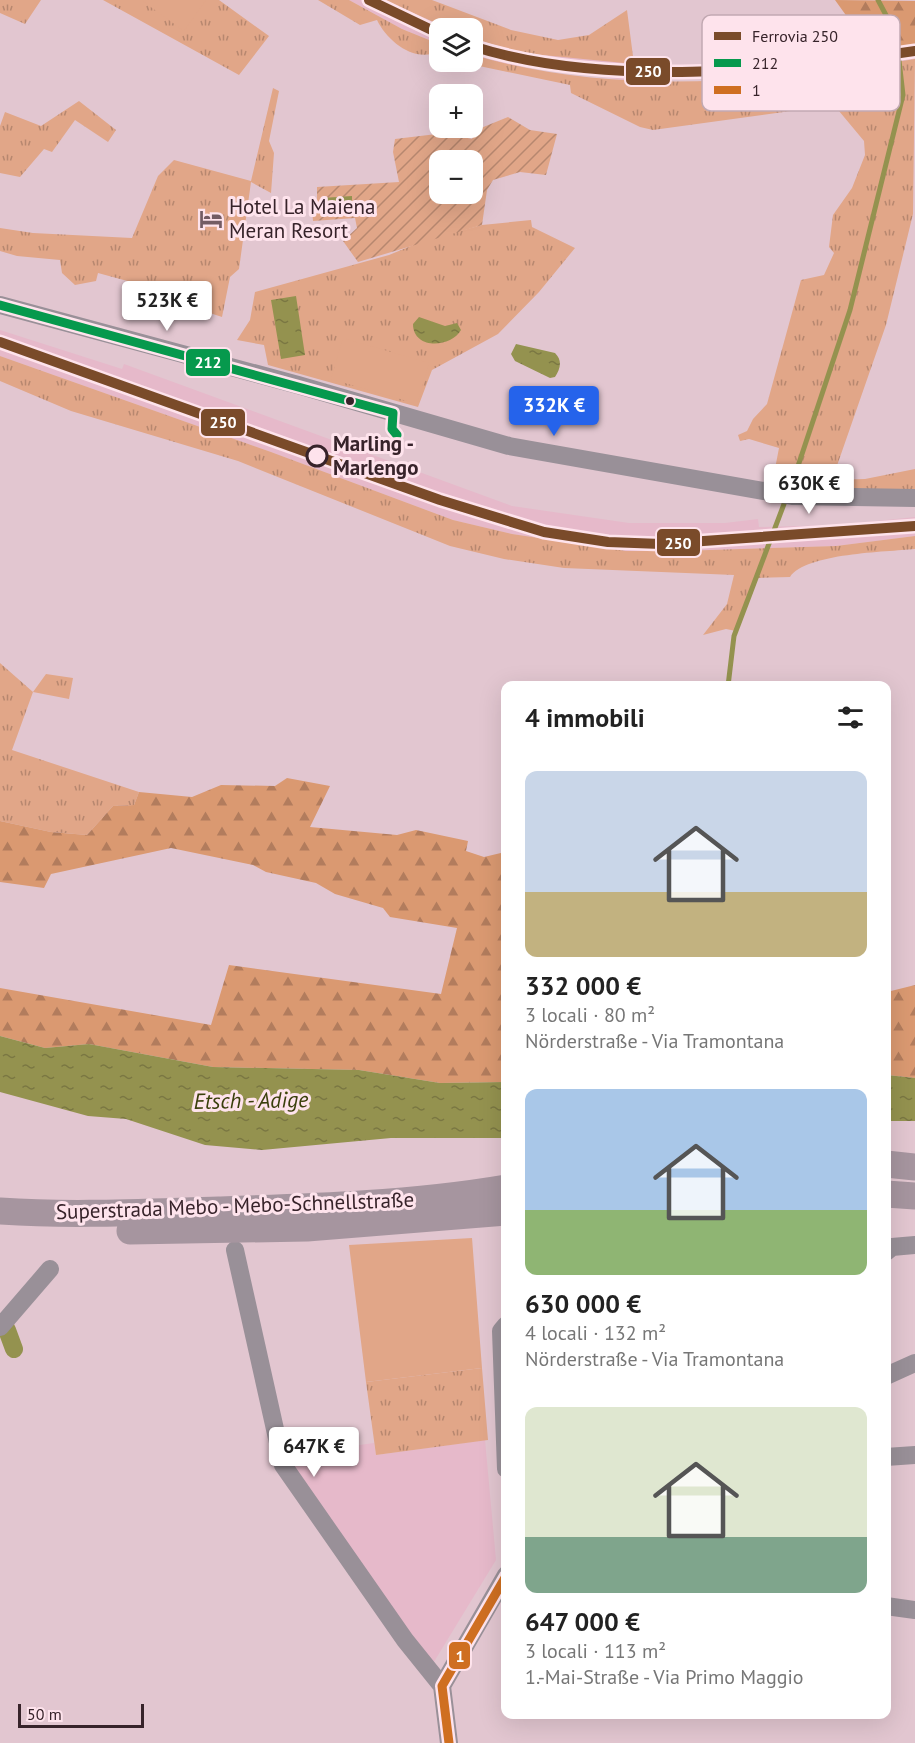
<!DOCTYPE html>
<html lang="it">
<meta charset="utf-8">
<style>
:root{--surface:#fff;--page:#f6f6f6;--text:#222;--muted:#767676;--accent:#2563eb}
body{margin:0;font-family:"PT Sans",sans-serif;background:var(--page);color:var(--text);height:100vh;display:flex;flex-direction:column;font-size:22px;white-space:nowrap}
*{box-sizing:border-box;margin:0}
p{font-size:20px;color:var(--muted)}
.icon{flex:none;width:33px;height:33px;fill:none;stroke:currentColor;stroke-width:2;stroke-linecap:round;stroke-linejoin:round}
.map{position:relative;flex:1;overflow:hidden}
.details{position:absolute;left:501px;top:681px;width:390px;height:1038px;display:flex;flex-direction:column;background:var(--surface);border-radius:12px;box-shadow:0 6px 24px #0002}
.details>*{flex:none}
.controls{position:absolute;left:429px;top:18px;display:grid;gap:12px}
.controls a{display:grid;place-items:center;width:54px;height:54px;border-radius:12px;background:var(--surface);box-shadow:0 6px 24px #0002;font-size:30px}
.scale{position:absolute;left:18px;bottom:15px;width:126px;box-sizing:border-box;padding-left:6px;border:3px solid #37232a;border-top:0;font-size:16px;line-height:21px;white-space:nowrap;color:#37232a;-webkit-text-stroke:4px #fee3ec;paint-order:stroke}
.price{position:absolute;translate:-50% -51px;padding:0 14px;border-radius:6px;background:#fff;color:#222;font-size:20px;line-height:39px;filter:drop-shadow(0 2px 3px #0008)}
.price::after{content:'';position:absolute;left:50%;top:36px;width:18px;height:14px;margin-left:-9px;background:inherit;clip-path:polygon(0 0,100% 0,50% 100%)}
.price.on{background:var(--accent);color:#fff}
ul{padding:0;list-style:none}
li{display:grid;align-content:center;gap:12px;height:318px;padding:0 24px}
li span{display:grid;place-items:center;height:186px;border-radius:12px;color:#555}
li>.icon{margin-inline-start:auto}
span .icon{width:108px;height:108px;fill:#fffc;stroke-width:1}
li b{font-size:26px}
h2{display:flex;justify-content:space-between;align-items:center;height:72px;padding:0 24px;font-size:26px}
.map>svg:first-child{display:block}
.built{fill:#e6b9ca}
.grass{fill:url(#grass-tufts)}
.forest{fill:url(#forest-firs)}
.garden{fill:url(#garden-furrows);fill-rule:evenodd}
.pitch{fill:#e1a688}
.water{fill:url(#water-ripples)}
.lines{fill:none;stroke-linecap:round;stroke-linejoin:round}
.stream{stroke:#94924f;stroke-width:5}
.canal{stroke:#94924f;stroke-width:18}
.minor{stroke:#999098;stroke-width:18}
.highway{stroke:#a6959f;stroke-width:27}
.bus-1-casing{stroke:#fee3ec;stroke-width:14}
.bus-2-casing{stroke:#fee3ec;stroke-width:14}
.bus-1{stroke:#06994d;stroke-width:9}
.bus-2{stroke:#cf6f21;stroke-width:9}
.rail-1-casing{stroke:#fee3ec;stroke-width:15}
.rail-1{stroke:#7a4b2a;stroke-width:10}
.bus-dot{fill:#37232a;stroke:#fee3ec;stroke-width:2}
.stop-dot{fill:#fee3ec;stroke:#37232a;stroke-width:3}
.labels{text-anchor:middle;stroke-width:6;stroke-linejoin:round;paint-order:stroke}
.poi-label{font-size:21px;fill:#37232a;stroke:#fee3ec;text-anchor:start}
.stop-label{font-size:21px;font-weight:bold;fill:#37232a;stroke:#fee3ec;text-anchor:start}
.street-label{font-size:21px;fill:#37232a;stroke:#fee3ec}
.water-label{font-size:22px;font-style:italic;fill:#3a3f0b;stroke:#fee3ec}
.key{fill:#fee3ec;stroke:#c2a9b2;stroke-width:1.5}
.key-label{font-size:16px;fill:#37232a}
.line-badge{stroke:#fee3ec;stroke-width:2}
.badge-label{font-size:16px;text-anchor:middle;font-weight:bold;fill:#fff}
</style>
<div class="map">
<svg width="915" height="1743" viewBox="0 0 915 1743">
<defs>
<pattern id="grass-tufts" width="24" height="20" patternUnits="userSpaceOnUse" patternTransform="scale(1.5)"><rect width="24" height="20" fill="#e1a688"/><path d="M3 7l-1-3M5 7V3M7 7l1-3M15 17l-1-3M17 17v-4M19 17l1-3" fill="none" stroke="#b7876f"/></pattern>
<pattern id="forest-firs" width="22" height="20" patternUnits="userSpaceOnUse" patternTransform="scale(1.5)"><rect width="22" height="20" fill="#da9971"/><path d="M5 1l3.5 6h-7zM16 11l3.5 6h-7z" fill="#b27c5d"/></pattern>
<pattern id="garden-furrows" width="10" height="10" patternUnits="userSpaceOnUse" patternTransform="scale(1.5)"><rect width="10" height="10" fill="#e1a688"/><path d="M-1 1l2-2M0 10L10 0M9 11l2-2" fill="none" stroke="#b7876f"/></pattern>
<pattern id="water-ripples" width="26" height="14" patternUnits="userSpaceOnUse" patternTransform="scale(1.5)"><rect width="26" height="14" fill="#94924f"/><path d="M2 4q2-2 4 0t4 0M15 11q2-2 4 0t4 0" fill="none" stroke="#7a7742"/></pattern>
</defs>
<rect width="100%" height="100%" fill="#e2c6d0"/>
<path class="built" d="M349,0H384L447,28H440L439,44L402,29Z
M472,39L522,53L650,65L744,64L873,53L915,44V59L841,71L769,78L625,80L505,64L473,55Z
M0,330L122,369L124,364L512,506L629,523H725L758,519L759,527L838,525L915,517V536L836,546L679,551H626L512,534L453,520L271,452L0,356Z
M485,1440L496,1560L429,1670L281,1456L374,1443L376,1455Z"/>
<path class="grass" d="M0,0H41L25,24L0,13Z
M103,0H219L269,36L239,75Z
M318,0H349L402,29L439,44V51C415,64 387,41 377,20L360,25Z
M384,0H432L511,30L558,40L589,35L627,10L634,64L522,53L474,39L472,28H447Z
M473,55C616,97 770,82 915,59L913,214L886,325L832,480L865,479L915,469V490C888,490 789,496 773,479L779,448L749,439L740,441L738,435L747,431L753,419L767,404L801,280L824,275L834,253L829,247L833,215L852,188L865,155L864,141L834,105L653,130L640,127L571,93L570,85L460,62H472Z
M273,88L279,91L269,141L274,153L271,193L251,182L239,269L230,277L222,317L131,287V282L98,273L96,281L75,285L62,273L60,260L17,256L0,251V228L33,233L132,238L158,176L174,160L251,181Z
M79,101L116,130L108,142L75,120L52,152L44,149L20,177L0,173V126L5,112L41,126Z
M531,220L532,227L575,248L539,292L498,334L432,370L418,407L268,365L264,345L237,340L250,320L255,292L389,255L423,241L482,225Z
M0,356L271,452L453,520L512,534L626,551H679L836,546L915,536V549C886,552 806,553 790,577L757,578L736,631L726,629L703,635L727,604L734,575L564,568L504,559L450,546L238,461L71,411L0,381Z
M0,663L33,692L46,674L73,678L69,699L33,692L12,750L139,792L134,805L113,806L87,835L51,832L0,821Z
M482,1368L488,1440L376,1455L366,1382Z"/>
<path class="forest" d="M835,0L915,1V44L873,53Z
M287,778L330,786L310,827L397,835L416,830L468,841L466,851L484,857L505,852V1082L440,1083L359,1070L213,1067L89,1044L45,1048L0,1036V988L211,1025L229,965L441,994L457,928L390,917L383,908L335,894L316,883L266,872L253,865L171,848L51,874L44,888L0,882V821L51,832L87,835L113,806L134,805L139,792L192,797L221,785L275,786Z
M915,985V1078L887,1075V992Z"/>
<path class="garden" d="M508,117L530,130L557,134L546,175L520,172L493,180L487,190L482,225L358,262L343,241L357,228L355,218L313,221L312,209L317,208V187L399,182L393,152L395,139L445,133L472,139L476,130ZM440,160H472V194H440Z"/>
<path class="pitch" d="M141,0H206L184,31Z
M343,338L429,363L417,404L331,379Z
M472,1238L482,1368L366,1382L349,1245Z"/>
<path class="water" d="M352,196V209L323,211L322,198Z
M296,296L305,355L281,359L271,300Z
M419,317L445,326L457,323L461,330C451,348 413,350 413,324Z
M516,344L555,353C563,361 560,369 555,377L550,378L515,361L511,354Z
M0,1036L45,1048L89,1044L213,1067L359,1070L440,1083L505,1082V1138H391L262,1150L205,1145L126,1119L88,1116L0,1092Z
M887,1075L915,1078V1121H887Z"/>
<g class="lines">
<path class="stream" d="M728,686L734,636L795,475L850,310L903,95L896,34L878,0"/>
<path class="canal" d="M7,1330L14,1349"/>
<path class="minor" d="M0,305L298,385L509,446L792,496L915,498
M235,1250L283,1465L405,1640L442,1686
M886,1252L892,1247L915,1245
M506,1325L501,1331L506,1469
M0,1327L50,1269
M886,1376L915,1363
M886,1457L915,1455
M886,1606L915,1610
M449,1743L442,1686L506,1575"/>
<path class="highway" d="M886,1164L915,1167
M886,1194L915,1196
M0,1211C73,1216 146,1212 219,1210C314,1207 412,1204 506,1188
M130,1231L307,1228L506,1212"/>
<g class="bus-1-casing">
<path id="bus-1" d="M0,305L393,413L392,429L397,435"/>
</g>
<g class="bus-2-casing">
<path id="bus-2" d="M449,1743L442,1686L506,1576"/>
</g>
<use href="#bus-1" class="bus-1"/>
<use href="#bus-2" class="bus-2"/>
<g class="rail-1-casing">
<path id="rail-1" d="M369,0L440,34
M472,46C603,88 781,71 915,51
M0,342L440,500L544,532L608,542L661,544L915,526"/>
</g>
<use href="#rail-1" class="rail-1"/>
</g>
<defs>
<g id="hotel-bare" transform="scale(1.8)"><path d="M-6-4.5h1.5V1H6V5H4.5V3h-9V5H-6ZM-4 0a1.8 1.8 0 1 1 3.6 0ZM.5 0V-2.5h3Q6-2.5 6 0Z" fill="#735c64" stroke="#fee3ec" stroke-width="2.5" paint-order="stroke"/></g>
</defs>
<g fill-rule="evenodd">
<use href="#hotel-bare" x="211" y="219"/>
</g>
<circle class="bus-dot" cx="350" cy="401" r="5"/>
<circle class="stop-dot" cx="317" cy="456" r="10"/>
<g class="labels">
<g class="poi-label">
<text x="229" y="214">Hotel La Maiena<tspan x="229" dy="24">Meran Resort</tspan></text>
</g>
<g class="stop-label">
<text x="333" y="451">Marling -<tspan x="333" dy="24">Marlengo</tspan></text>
</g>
<g class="street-label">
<text transform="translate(235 1206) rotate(-2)" y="7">Superstrada Mebo - Mebo-Schnellstraße</text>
</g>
<g class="water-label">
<text transform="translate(251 1100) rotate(-1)" y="8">Etsch - Adige</text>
</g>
</g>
<rect x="702" y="15" width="198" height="96" rx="9" class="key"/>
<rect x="714" y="32" width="27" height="8" fill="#7a4b2a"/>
<rect x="714" y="59" width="27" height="8" fill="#06994d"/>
<rect x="714" y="86" width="27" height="8" fill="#cf6f21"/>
<g class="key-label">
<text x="752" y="42">Ferrovia 250</text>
<text x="752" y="69">212</text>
<text x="752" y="96">1</text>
</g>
<g class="line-badge">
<rect x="625" y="57" width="46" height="29" rx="6" fill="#7a4b2a"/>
<rect x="185" y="348" width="46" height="29" rx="6" fill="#06994d"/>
<rect x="200" y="408" width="46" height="29" rx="6" fill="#7a4b2a"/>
<rect x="656" y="528" width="45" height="29" rx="6" fill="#7a4b2a"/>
<rect x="448" y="1641" width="23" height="29" rx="6" fill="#cf6f21"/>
</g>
<g class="badge-label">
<text x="648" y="77">250</text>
<text x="208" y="368">212</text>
<text x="223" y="428">250</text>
<text x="678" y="549">250</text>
<text x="460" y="1662">1</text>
</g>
</svg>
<div class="controls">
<a><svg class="icon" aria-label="layers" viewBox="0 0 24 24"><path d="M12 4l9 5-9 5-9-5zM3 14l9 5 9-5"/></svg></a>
<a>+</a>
<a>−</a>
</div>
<div class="scale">50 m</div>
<b class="price" style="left:167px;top:332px">523K €</b>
<b class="price on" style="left:554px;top:437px">332K €</b>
<b class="price" style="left:809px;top:515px">630K €</b>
<b class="price" style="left:314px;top:1478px">647K €</b>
<section class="details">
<h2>4 immobili<svg class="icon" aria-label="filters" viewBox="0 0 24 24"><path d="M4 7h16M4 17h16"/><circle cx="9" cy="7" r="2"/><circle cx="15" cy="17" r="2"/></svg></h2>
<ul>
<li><span style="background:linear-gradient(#c9d6e8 65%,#c2b280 0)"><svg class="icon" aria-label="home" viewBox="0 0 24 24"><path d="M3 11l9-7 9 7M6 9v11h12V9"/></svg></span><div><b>332 000 €</b><p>3 locali · 80 m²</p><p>Nörderstraße - Via Tramontana</p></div></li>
<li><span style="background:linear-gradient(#a9c7e8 65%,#8fb573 0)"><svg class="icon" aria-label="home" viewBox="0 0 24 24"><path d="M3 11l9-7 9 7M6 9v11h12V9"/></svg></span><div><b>630 000 €</b><p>4 locali · 132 m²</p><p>Nörderstraße - Via Tramontana</p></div></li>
<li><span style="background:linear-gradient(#dfe7d0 70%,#7fa58c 0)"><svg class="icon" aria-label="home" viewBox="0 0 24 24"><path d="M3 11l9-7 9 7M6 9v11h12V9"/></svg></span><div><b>647 000 €</b><p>3 locali · 113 m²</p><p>1.-Mai-Straße - Via Primo Maggio</p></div></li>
</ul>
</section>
</div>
